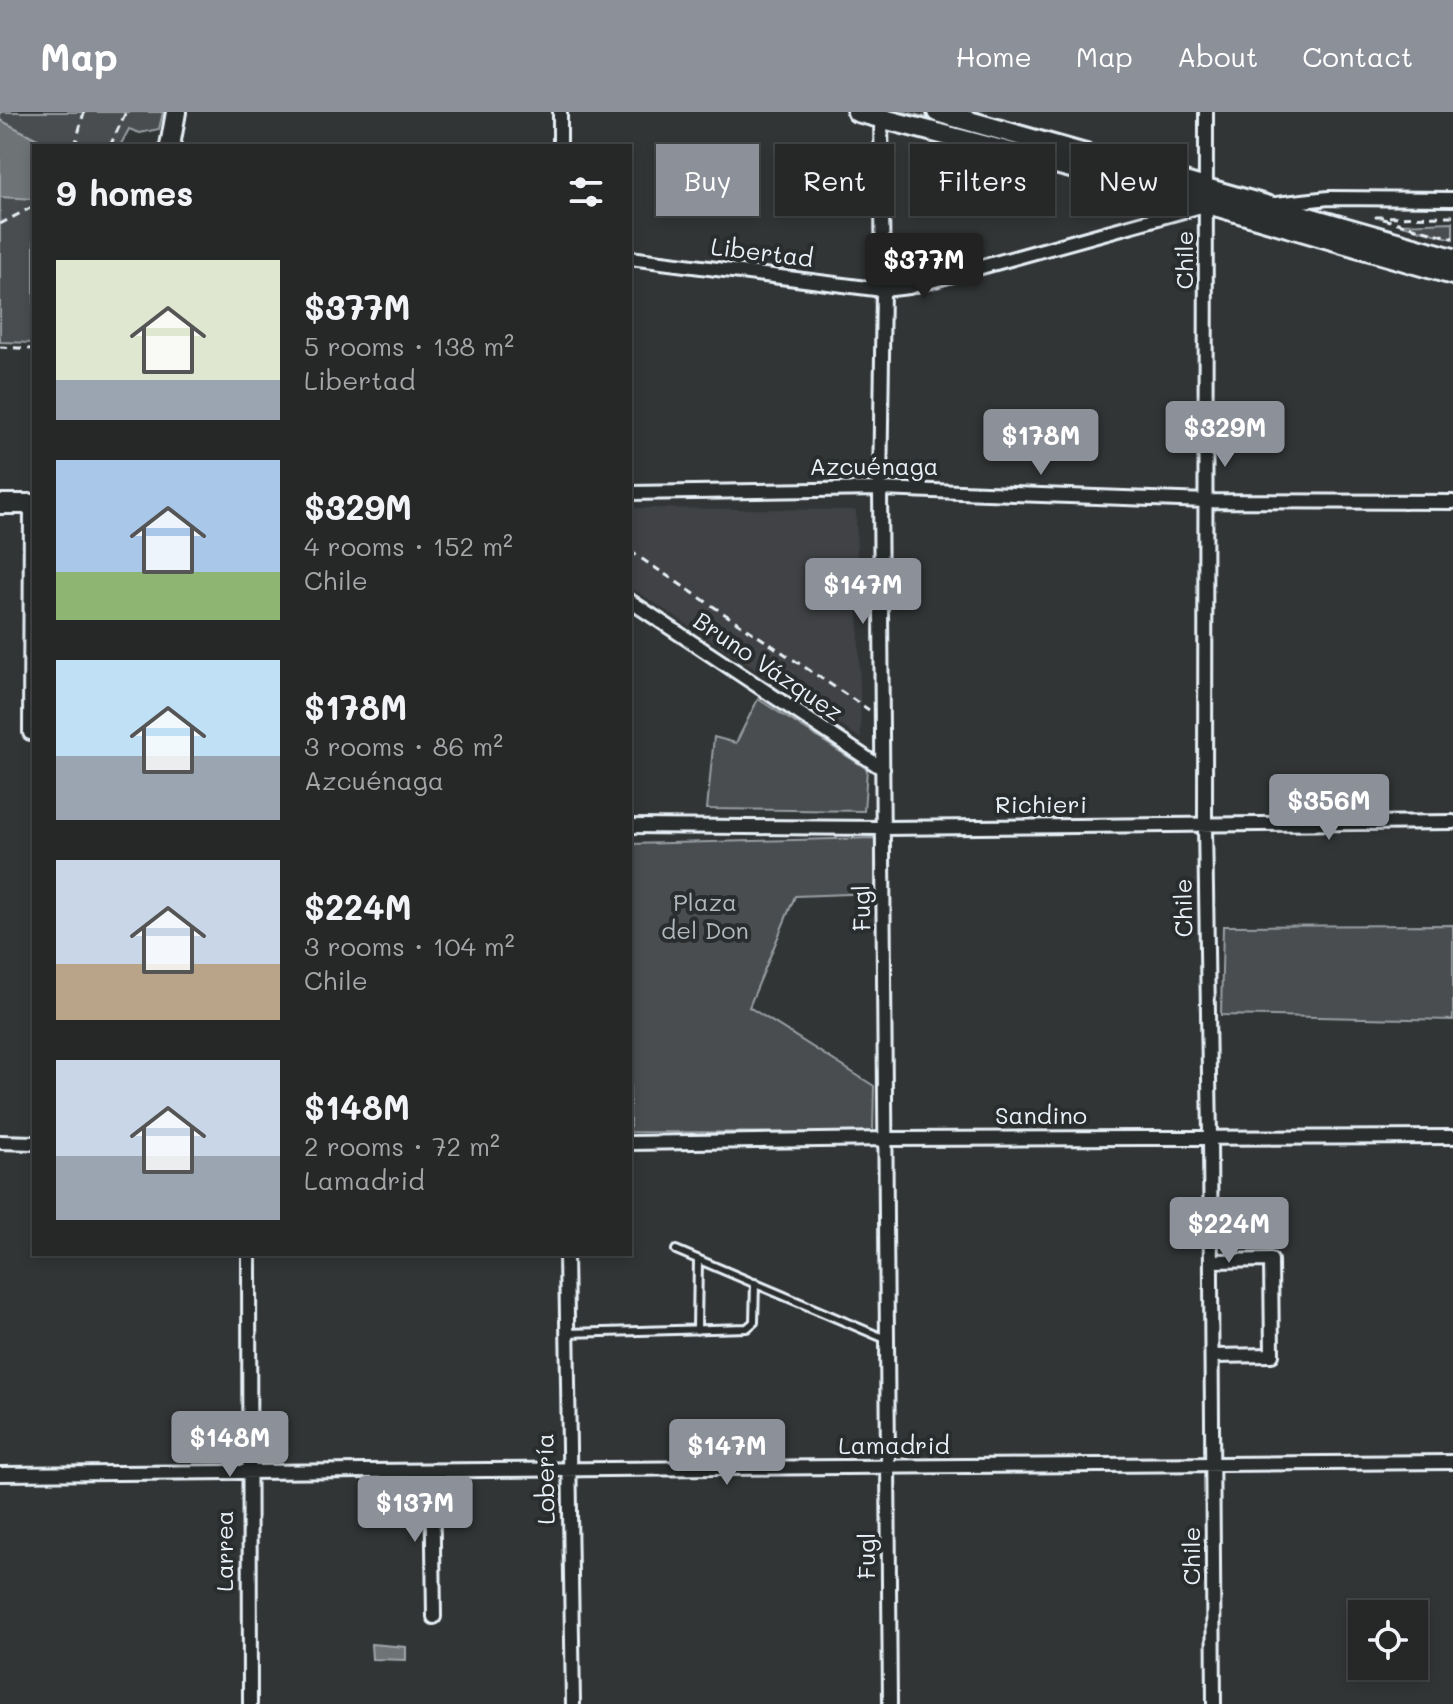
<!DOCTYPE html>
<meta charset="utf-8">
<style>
:root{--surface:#262828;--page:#323434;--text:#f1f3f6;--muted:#a4a6a8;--line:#424445;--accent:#8c9099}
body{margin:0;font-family:Mali,sans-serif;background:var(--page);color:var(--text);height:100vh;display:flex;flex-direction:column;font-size:30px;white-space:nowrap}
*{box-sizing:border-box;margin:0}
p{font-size:26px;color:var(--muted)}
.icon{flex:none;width:44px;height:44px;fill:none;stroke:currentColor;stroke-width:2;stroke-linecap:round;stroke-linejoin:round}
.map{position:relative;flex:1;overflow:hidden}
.sheet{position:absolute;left:32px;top:32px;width:600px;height:1112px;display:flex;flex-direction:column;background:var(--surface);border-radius:0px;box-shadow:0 4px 12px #0003,0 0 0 2px var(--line)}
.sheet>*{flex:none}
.top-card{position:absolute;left:656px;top:32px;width:676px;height:72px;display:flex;gap:16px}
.fabs{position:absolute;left:1348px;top:1488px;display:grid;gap:16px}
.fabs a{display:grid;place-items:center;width:80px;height:80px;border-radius:0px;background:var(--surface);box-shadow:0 4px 12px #0003,0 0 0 2px var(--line);font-size:40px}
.price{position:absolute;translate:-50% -68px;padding:0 18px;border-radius:8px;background:var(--accent);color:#fff;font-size:26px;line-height:52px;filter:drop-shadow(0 2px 4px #0008)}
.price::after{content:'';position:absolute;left:50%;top:48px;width:24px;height:18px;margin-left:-12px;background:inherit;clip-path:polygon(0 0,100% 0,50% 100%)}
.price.active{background:#222;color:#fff}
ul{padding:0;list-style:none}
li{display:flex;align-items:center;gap:24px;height:200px;padding:0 24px}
li span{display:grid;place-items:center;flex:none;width:224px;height:160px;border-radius:0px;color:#555}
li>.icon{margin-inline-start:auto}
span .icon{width:96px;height:96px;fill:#fffc;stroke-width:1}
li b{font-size:34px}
h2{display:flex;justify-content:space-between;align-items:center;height:96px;padding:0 24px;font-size:34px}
.pill{padding:0 28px;border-radius:0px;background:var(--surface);box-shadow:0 4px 12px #0003,0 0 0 2px var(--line);font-size:28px;line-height:72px}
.pill.active{background:var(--accent);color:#fff}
header{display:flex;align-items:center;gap:48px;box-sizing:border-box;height:112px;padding:0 40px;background:var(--accent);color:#fff}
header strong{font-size:38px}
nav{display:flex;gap:44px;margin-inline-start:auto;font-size:28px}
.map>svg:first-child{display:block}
.built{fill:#3f4244}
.green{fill:#494d4f;stroke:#989fa4;stroke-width:2}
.water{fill:#6e7376;stroke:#9fa5aa;stroke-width:2}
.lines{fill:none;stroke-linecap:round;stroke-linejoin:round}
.lane-casing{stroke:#e8f1f8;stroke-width:12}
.street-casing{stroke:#e8f1f8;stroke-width:18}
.secondary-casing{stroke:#e8f1f8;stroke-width:24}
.path{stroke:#e8f1f8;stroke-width:3;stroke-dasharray:8 6;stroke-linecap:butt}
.lane{stroke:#2a2d2e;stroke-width:6}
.street{stroke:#2a2d2e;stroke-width:12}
.secondary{stroke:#2a2d2e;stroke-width:18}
.labels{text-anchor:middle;stroke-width:8;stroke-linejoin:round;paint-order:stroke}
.street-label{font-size:24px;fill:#e8f1f8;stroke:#2a2d2e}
.park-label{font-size:24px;fill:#b0b8bd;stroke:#2a2d2e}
</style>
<header>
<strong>Map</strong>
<nav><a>Home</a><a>Map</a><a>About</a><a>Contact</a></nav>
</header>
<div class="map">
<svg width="1453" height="1592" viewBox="0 0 1453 1592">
<rect width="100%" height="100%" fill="#323536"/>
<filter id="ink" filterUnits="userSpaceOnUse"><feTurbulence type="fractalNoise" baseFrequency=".0125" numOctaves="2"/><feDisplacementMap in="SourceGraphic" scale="16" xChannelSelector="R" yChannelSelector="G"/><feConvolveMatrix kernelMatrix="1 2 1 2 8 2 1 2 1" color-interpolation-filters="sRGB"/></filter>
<g filter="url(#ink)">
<path class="built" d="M630,396L856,398L861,627L630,475Z"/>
<path class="green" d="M0,0H163L159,17L140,21L129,17L120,34H34V231L0,230Z
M903,0H906L1180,74L902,4Z
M1453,110V127L1399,112Z
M758,587L867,657L864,699L707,697L714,625L736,631Z
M875,726V781L795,784L749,895L874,974L873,1021L630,1020V732Z
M1453,813V908L1221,903L1223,814Z"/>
<path class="water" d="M0,8L51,34H34V87L0,85Z
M371,1532L406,1535V1548L372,1547Z"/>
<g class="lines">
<g class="lane-casing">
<path id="lane" d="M676,1138L888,1228
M697,1218L698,1147
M567,1221L747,1216L754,1210L755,1171"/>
</g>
<g class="street-casing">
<path id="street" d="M560,0V34
M881,0L883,178L880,377L890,1592
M1206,0L1205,714L1210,1025L1214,1592
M1276,92L1329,86L1453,87
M630,146L883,178L909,175L1205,93
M630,381L880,377L1207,389L1453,390
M630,489L883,657
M30,621L31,392
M630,714L883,716L1453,710
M0,1030L34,1031
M630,1031L886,1027L1453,1025
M249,1142L250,1592
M566,1142L573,1592
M1211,1149L1271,1148L1272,1243L1213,1244
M432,1359L434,1505
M0,1362L1453,1350"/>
</g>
<g class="secondary-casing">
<path id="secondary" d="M857,0L1208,92L1453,163
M937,0L1453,146
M170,34L176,0
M0,392H34"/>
</g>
<path class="path" d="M75,34L84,0
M110,34L126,0
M1453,104L1376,105L1453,126
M0,112L34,94
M0,235L34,237
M630,439L869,598"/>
<use href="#lane" class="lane"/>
<use href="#street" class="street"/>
<use href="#secondary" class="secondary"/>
</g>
</g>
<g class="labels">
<g class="street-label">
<text transform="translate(762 141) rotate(7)" y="8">Libertad</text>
<text transform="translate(1185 148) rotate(-90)" y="8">Chile</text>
<text x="874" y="363">Azcuénaga</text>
<text transform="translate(768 555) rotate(34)" y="8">Bruno Vázquez</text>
<text x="1041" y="701">Richieri</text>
<text transform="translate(862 796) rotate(-91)" y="8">Fugl</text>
<text transform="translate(1184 796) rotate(-91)" y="8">Chile</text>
<text x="1041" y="1012">Sandino</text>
<text x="894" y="1342">Lamadrid</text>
<text transform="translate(546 1367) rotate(-91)" y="8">Lobería</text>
<text transform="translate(225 1439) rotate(-90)" y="8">Larrea</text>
<text transform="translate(867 1444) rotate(-90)" y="8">Fugl</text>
<text transform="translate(1192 1444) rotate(-90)" y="8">Chile</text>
</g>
<g class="park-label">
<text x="705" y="799">Plaza<tspan x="705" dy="28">del Don</tspan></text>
</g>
</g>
</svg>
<div class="fabs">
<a><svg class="icon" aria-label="locate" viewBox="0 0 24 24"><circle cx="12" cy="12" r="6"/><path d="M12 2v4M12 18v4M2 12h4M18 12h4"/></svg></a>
</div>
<b class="price active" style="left:924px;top:189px">$377M</b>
<b class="price" style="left:1225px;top:357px">$329M</b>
<b class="price" style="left:1041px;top:365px">$178M</b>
<b class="price" style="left:863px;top:514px">$147M</b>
<b class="price" style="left:1329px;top:730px">$356M</b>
<b class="price" style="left:1229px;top:1153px">$224M</b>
<b class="price" style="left:230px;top:1367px">$148M</b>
<b class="price" style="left:727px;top:1375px">$147M</b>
<b class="price" style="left:415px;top:1432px">$137M</b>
<div class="top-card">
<a class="pill active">Buy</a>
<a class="pill">Rent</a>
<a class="pill">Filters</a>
<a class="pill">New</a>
</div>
<section class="sheet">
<h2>9 homes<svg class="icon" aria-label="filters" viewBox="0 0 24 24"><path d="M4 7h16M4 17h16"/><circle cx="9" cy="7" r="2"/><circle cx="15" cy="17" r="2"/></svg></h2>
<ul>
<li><span style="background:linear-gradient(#dfe7d0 75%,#9aa5b1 0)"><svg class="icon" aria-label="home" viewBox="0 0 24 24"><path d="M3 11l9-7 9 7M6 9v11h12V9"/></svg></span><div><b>$377M</b><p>5 rooms · 138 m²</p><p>Libertad</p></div></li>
<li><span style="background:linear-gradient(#a9c7e8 70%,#8fb573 0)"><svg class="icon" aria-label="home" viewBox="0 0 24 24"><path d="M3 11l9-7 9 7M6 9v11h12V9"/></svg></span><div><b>$329M</b><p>4 rooms · 152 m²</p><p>Chile</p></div></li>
<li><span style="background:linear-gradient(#bfe0f5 60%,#9aa5b1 0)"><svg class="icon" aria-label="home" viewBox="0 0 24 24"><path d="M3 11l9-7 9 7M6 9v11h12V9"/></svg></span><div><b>$178M</b><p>3 rooms · 86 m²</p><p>Azcuénaga</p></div></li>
<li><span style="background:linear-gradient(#c9d6e8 65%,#b9a48a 0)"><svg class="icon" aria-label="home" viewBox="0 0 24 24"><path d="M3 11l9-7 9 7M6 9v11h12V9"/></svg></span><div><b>$224M</b><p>3 rooms · 104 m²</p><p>Chile</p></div></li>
<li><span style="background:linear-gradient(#c9d6e8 60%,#9aa5b1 0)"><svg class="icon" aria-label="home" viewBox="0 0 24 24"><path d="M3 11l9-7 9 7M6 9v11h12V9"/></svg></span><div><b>$148M</b><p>2 rooms · 72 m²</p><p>Lamadrid</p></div></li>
</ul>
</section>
</div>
